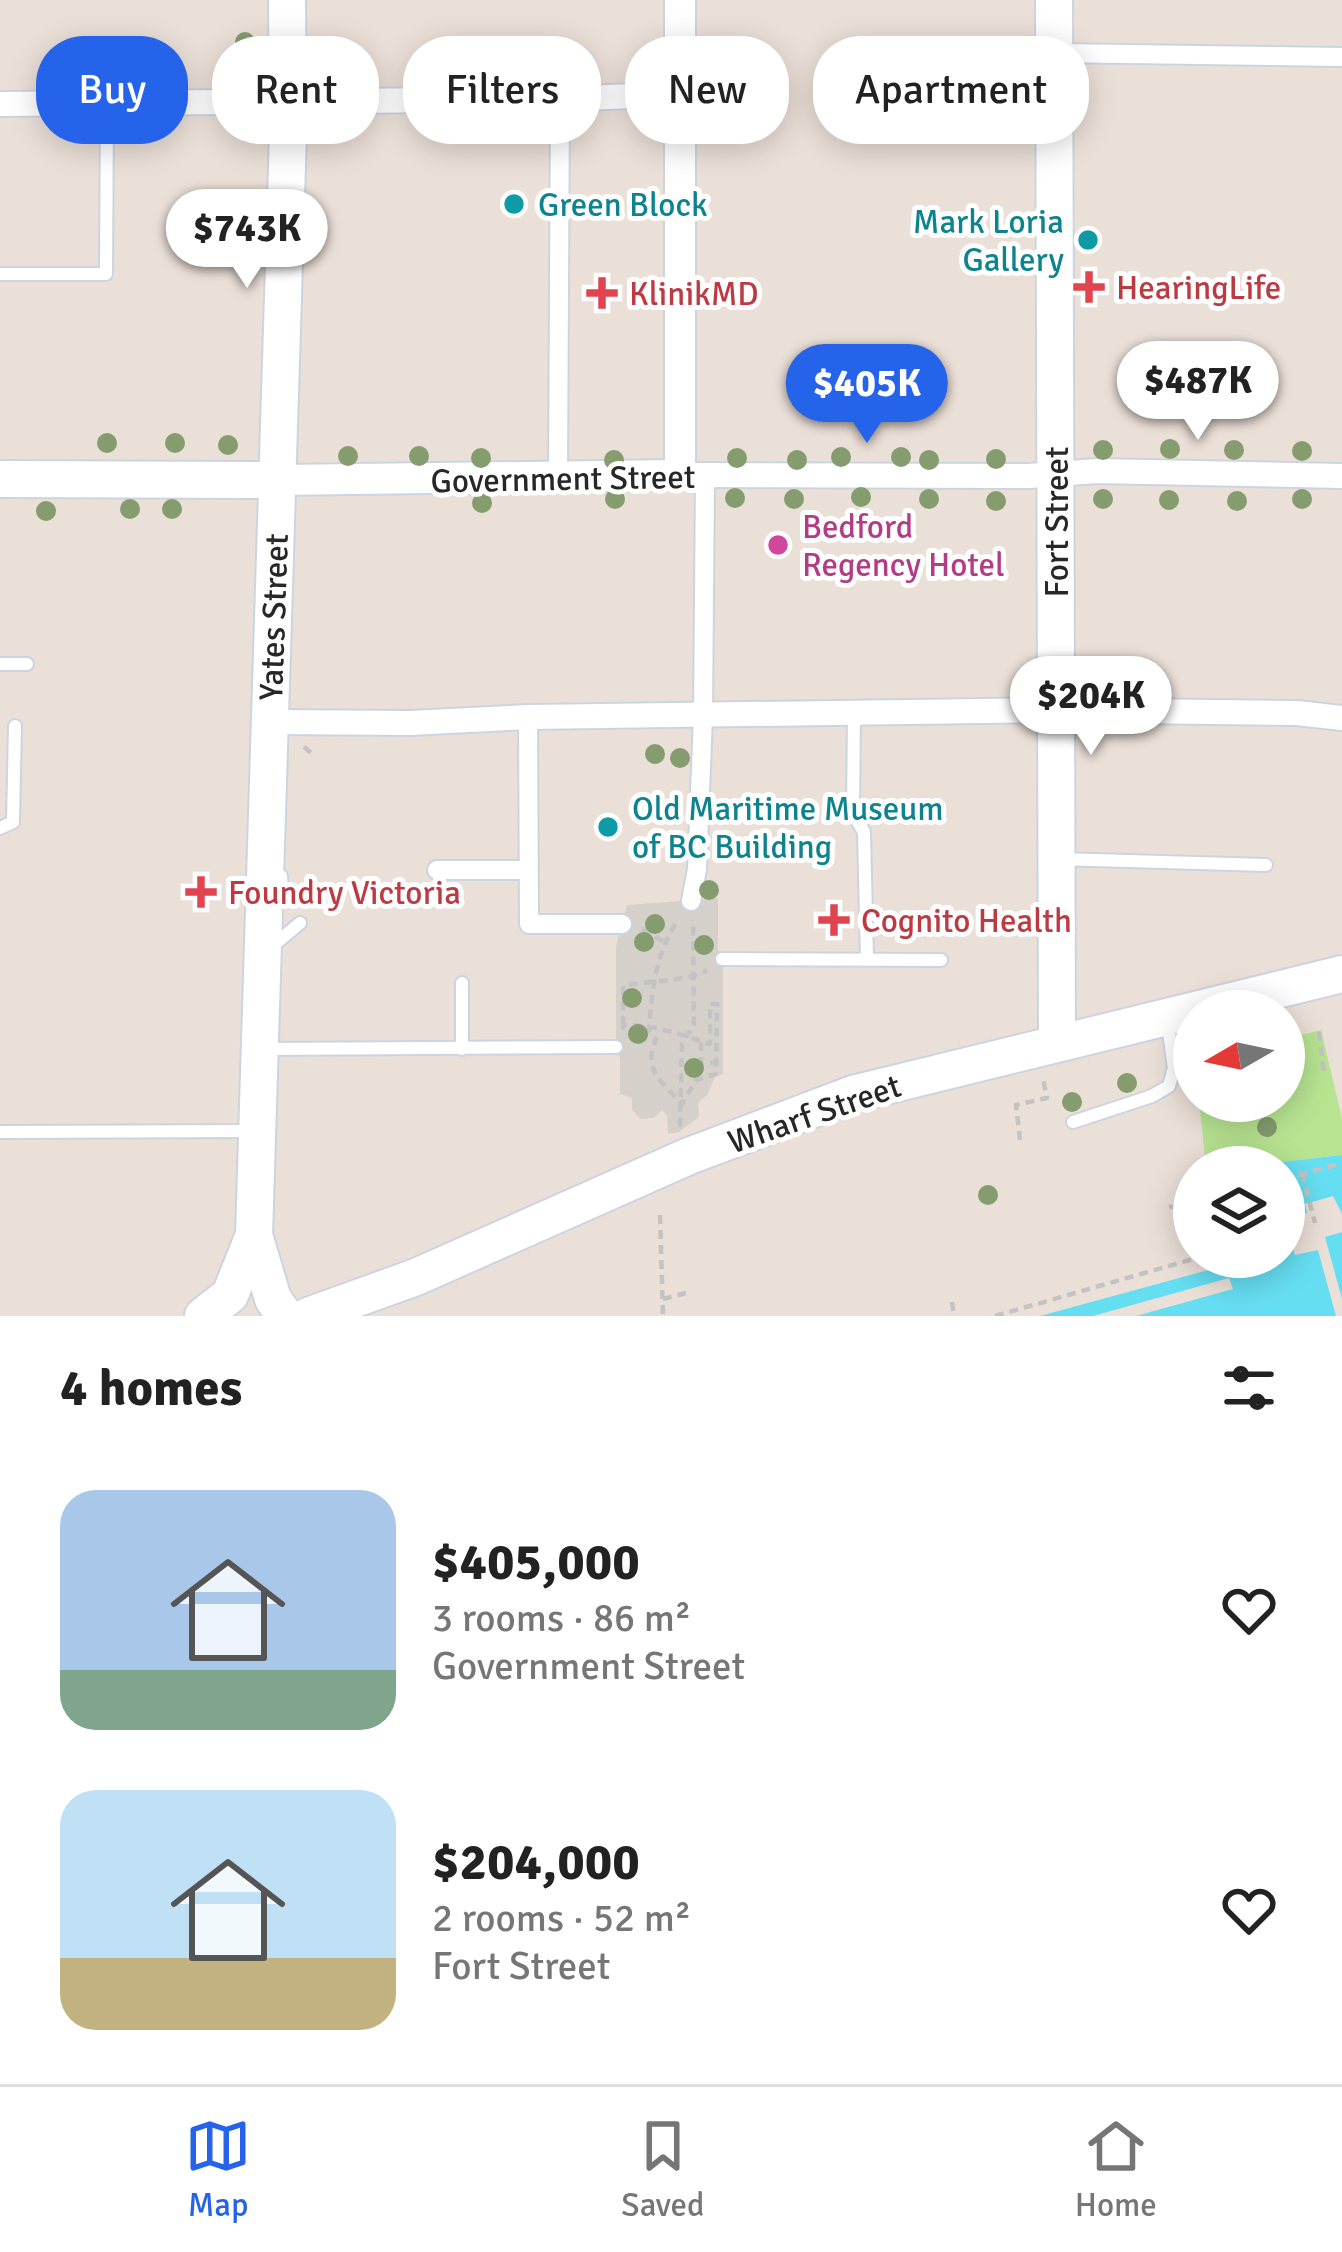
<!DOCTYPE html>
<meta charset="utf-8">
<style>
:root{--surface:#fff;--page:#f6f6f6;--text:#222;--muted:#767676;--line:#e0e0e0;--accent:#2563eb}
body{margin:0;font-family:Signika,sans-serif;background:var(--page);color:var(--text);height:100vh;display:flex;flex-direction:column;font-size:45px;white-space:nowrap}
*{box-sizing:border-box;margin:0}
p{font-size:39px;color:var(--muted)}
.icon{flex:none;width:66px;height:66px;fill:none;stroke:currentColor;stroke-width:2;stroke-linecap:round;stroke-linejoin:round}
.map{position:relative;height:1316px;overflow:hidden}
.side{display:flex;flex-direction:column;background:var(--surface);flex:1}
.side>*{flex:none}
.guide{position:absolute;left:36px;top:36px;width:1272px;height:108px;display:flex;gap:24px}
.needle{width:78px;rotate:261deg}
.fabs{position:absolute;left:1173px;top:990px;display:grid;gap:24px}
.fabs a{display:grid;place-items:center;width:132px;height:132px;border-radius:50%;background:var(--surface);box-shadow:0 6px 30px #0003;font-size:60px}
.price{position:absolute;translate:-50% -102px;padding:0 27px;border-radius:42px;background:#fff;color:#222;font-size:39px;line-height:78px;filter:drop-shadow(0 3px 6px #0008)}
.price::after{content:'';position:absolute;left:50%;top:72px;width:36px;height:27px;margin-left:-18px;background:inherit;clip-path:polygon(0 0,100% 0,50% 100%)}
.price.current{background:var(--accent);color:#fff}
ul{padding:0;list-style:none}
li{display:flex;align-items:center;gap:36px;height:300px;padding:0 60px}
li span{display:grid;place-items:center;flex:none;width:336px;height:240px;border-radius:36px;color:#555}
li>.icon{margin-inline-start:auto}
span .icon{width:144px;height:144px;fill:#fffc;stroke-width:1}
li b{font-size:51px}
h2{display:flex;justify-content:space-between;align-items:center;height:144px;padding:0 60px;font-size:51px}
.tag{padding:0 42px;border-radius:48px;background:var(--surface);box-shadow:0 6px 30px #0003;font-size:42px;line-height:108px}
.tag.current{background:var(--accent);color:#fff}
.dock{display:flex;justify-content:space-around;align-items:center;height:168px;border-top:3px solid var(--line);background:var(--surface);font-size:33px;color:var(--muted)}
.dock a{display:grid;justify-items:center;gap:6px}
.dock .current{color:var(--accent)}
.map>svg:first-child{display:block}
.green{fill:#b8e492}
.plaza{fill:#d6d0cb}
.water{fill:#66def2}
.pier{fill:#ebe0d8}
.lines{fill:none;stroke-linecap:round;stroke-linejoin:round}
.service-casing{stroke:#cdd4e1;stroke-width:16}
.pedestrian-casing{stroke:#cdd4e1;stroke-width:22}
.minor-casing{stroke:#cdd4e1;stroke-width:28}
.tertiary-casing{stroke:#cdd4e1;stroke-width:34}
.secondary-casing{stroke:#cdd4e1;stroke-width:40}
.path{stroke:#c3c3c3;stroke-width:4.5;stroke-dasharray:9 6;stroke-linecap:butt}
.service{stroke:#fff;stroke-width:12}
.pedestrian{stroke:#fff;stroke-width:18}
.minor{stroke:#fff;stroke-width:24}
.tertiary{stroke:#fff;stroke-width:30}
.secondary{stroke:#fff;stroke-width:36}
.tree{fill:#849c6e}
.culture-dot{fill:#0f9aa8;stroke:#fff;stroke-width:4.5}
.health-dot{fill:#e0444e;stroke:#fff;stroke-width:4.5}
.hotel-dot{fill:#d1479c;stroke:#fff;stroke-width:4.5}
.labels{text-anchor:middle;stroke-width:10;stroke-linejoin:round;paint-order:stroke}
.culture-label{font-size:33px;fill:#0d838f;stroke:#fff;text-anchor:start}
.health-label{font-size:33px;fill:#be3a42;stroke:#fff;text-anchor:start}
.street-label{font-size:33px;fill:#272727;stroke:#fff}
.hotel-label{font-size:33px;fill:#b23c85;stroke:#fff;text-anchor:start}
</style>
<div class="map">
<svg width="1342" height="1316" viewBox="0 0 1342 1316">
<rect width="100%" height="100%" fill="#ebe0d8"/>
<path class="green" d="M1321,1030L1342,1118V1155C1296,1160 1250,1169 1205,1157L1199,1101H1284V1039Z"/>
<path class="plaza" d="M718,898V950L723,967V1074L715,1077L707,1095L698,1103L699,1117L679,1132L668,1134L667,1116L662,1110L654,1118L641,1119L632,1110V1098L620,1094V1058L616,1047V946L627,905Z"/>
<path class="water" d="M1342,1155V1316H1040L1212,1269L1210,1257H1284V1167H1194V1200L1187,1173L1205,1157C1250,1169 1296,1160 1342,1155Z"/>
<path class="pier" d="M1333,1196L1342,1214V1232L1325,1237L1342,1299V1316H1336L1318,1250L1295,1255L1285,1219L1307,1213L1305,1204Z
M1229,1278L1233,1289L1136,1316H1093Z"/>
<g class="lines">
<g class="service-casing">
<path id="service" d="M0,274H106L107,104
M0,664H27
M854,713L853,814L864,832L867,959
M0,828L13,822L15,726
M1058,859L1266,865
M281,876L282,890L300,900
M269,949L300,923
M722,959L941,960
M462,983V1049
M263,1049L616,1047
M1073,1122L1152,1096L1169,1086L1174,1068L1167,1018
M0,1132L255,1131"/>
</g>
<g class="pedestrian-casing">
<path id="pedestrian" d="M1054,53L1342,57
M558,479L560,99
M528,717L529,924H622
M437,870H529
M691,901L697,869L703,717L705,476"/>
</g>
<g class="minor-casing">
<path id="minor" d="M0,104L560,99L681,94
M680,475L1029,476L1097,471L1342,476
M269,722L410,723L528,717L1054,710L1297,713L1342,718"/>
</g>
<g class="tertiary-casing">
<path id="tertiary" d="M278,480L680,475V0"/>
</g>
<g class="secondary-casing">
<path id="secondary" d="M1054,0L1057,1044
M0,479L278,480
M254,1235L273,1299L285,1316
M203,1316L230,1295L254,1235L288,134L287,0
M308,1316L416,1277L689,1156L853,1094L1342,974"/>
</g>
<path class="path" d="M304,747L315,756
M642,929L663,941
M623,1025V986C649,980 688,982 707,970
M623,1030V1025C656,1025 680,1034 710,1044V1004H717L716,1074L696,1080L682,1104C662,1081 642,1071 656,1039L649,1032V1025C653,987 656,952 678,920
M1319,1032L1324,1073
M701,1042V1063H716
M680,1127L682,1044L694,1025L693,920
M1020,1140L1016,1105L1047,1098L1043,1079
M1302,1173L1315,1223
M1284,1179L1342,1163
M1185,1206L1194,1236
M1169,1207L1194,1204
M660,1215L663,1316
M663,1299L686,1293
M952,1302L954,1316
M995,1316L1200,1257"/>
<use href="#service" class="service"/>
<use href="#pedestrian" class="pedestrian"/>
<use href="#minor" class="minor"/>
<use href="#tertiary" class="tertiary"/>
<use href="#secondary" class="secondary"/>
</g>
<g class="tree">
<circle cx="245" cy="42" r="10"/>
<circle cx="315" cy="46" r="10"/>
<circle cx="107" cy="443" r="10"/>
<circle cx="175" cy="443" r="10"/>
<circle cx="228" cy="445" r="10"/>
<circle cx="1170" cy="449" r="10"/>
<circle cx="1103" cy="450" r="10"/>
<circle cx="1234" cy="450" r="10"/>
<circle cx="1302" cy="451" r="10"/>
<circle cx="348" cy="456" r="10"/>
<circle cx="419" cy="456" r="10"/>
<circle cx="841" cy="457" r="10"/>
<circle cx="901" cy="457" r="10"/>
<circle cx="481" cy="458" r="10"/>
<circle cx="737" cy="458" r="10"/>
<circle cx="996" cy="459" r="10"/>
<circle cx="614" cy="460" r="10"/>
<circle cx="797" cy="460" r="10"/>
<circle cx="929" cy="460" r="10"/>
<circle cx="861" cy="497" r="10"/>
<circle cx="735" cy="498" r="10"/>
<circle cx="615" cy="499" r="10"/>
<circle cx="794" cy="499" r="10"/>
<circle cx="929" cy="499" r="10"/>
<circle cx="1103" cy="499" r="10"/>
<circle cx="1302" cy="499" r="10"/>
<circle cx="1169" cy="500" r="10"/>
<circle cx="996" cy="501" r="10"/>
<circle cx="1237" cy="501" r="10"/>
<circle cx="482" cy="503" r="10"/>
<circle cx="130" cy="509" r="10"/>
<circle cx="172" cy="509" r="10"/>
<circle cx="46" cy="511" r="10"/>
<circle cx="655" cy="754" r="10"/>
<circle cx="680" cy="758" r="10"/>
<circle cx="709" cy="890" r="10"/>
<circle cx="655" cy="924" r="10"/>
<circle cx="644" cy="942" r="10"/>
<circle cx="704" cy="945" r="10"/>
<circle cx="632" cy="998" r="10"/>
<circle cx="638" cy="1034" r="10"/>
<circle cx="694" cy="1068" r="10"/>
<circle cx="1127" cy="1083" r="10"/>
<circle cx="1072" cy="1102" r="10"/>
<circle cx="1267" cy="1127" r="10"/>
<circle cx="988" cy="1195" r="10"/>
</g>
<g class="culture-dot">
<circle cx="514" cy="204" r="12"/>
<circle cx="1088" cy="240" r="12"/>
<circle cx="608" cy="827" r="12"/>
</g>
<g class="health-dot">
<path d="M1083 269h12v12h12v12h-12v12h-12v-12h-12v-12h12z"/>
<path d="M596 275h12v12h12v12h-12v12h-12v-12h-12v-12h12z"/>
<path d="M195 874h12v12h12v12h-12v12h-12v-12h-12v-12h12z"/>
<path d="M828 902h12v12h12v12h-12v12h-12v-12h-12v-12h12z"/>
</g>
<circle class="hotel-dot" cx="778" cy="545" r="12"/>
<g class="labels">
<g class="culture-label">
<text x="538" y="216">Green Block</text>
<text x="1064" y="233" text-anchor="end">Mark Loria<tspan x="1064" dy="38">Gallery</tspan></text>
<text x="632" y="820">Old Maritime Museum<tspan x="632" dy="38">of BC Building</tspan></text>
</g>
<g class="health-label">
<text x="1116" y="299">HearingLife</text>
<text x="629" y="305">KlinikMD</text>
<text x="228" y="904">Foundry Victoria</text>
<text x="861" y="932">Cognito Health</text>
</g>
<g class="street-label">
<text transform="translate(563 478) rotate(-1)" y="12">Government Street</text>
<text transform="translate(1056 522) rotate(-90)" y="12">Fort Street</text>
<text transform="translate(273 617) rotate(-88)" y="12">Yates Street</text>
<text transform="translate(814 1113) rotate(-19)" y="12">Wharf Street</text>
</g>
<g class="hotel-label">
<text x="802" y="538">Bedford<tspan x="802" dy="38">Regency Hotel</tspan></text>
</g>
</g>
</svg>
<div class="fabs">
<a><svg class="needle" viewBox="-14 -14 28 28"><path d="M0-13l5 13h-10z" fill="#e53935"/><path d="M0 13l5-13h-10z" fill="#767676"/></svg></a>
<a><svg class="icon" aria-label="layers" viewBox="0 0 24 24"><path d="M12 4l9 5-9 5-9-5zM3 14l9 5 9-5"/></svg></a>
</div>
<b class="price" style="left:247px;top:291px">$743K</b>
<b class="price" style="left:1198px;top:443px">$487K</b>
<b class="price current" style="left:867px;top:446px">$405K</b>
<b class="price" style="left:1091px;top:758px">$204K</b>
<div class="guide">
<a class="tag current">Buy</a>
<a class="tag">Rent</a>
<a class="tag">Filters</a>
<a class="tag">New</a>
<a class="tag">Apartment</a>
</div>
</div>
<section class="side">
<h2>4 homes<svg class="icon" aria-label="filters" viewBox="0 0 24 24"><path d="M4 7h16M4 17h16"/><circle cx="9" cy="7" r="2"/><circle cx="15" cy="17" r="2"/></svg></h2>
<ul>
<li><span style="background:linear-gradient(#a9c7e8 75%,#7fa58c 0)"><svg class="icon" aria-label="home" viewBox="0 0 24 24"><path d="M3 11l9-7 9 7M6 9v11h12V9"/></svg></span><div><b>$405,000</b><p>3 rooms · 86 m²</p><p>Government Street</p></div><svg class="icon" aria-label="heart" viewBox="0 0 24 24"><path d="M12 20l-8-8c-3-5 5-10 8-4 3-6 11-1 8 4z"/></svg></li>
<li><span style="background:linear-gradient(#bfe0f5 70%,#c2b280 0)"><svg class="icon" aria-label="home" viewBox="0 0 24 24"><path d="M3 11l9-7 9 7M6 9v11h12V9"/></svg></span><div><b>$204,000</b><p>2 rooms · 52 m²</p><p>Fort Street</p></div><svg class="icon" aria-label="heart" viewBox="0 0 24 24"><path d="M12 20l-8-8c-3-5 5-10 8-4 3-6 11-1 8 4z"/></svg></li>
</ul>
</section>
<nav class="dock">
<a class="current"><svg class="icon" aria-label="map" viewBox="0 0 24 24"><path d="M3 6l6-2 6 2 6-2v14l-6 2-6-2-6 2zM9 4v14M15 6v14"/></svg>Map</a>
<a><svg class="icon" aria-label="saved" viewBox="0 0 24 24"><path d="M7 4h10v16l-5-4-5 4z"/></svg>Saved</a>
<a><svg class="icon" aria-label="home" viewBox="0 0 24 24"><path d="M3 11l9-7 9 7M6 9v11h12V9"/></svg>Home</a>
</nav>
